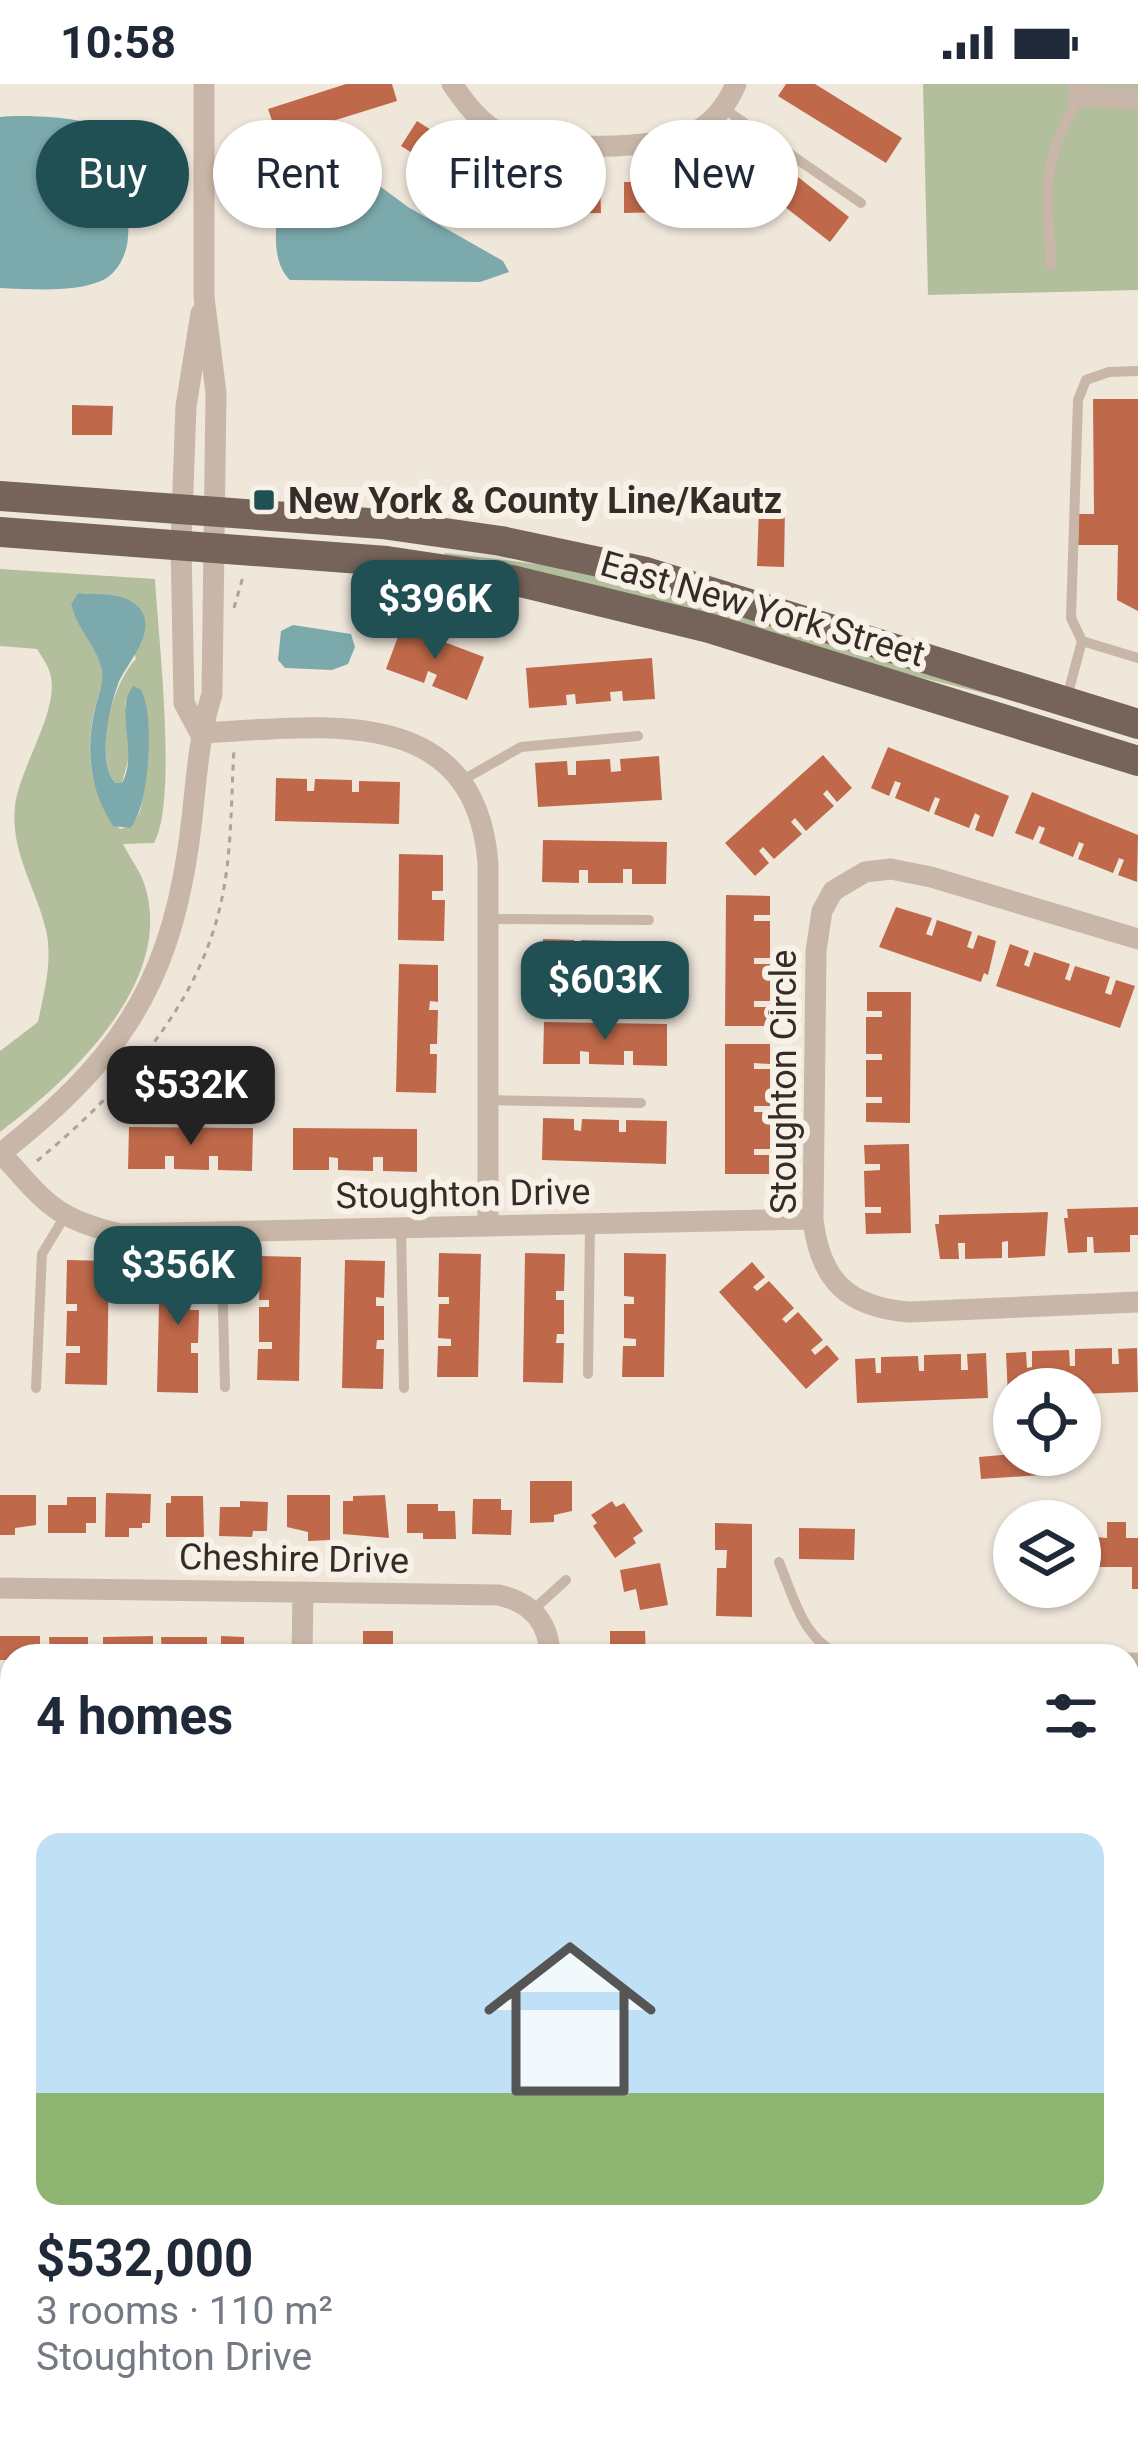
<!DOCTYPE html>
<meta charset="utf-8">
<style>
:root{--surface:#fff;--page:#f2f2f3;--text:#1f2937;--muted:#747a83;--line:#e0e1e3;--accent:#204f54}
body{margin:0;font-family:Roboto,sans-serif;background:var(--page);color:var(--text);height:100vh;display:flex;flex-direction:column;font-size:45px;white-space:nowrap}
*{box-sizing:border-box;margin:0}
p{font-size:39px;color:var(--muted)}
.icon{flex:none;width:66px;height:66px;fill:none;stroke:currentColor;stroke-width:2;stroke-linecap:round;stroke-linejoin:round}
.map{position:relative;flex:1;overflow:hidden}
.panel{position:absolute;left:0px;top:1560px;width:1140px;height:804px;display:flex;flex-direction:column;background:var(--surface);border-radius:36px 36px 0 0;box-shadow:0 3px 9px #0004}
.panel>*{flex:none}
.guide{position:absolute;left:36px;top:36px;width:1068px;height:108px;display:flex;gap:24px}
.controls{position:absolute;left:993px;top:1284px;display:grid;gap:24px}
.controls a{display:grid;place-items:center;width:108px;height:108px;border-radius:50%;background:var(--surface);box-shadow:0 3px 9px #0004;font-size:60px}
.price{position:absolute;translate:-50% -102px;padding:0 27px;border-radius:24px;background:var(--accent);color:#fff;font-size:39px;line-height:78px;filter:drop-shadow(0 3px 6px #0008)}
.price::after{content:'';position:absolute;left:50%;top:72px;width:36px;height:27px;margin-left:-18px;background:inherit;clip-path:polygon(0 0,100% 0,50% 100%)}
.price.active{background:#222;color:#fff}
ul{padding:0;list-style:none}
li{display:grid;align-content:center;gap:24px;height:636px;padding:0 36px}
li+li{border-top:3px solid var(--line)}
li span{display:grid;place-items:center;height:372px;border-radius:24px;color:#555}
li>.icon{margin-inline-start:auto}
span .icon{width:216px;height:216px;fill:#fffc;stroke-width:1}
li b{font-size:51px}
h2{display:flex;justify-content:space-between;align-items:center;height:144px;padding:0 36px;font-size:51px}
.tag{padding:0 42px;border-radius:54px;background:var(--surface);box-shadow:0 3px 9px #0004;font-size:42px;line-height:108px}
.tag.active{background:var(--accent);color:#fff}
.status{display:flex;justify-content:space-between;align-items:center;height:84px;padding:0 60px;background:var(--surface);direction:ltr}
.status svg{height:33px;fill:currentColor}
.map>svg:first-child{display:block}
.green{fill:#b2be9c;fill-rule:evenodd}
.water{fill:#7ca9ac}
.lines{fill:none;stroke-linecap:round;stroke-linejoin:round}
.stream{stroke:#7ca9ac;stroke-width:6}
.building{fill:#bf694a}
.path{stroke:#b3a192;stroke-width:3;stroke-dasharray:6 6;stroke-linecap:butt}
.service{stroke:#c8b7a8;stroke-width:10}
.minor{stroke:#c8b7a8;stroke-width:21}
.primary{stroke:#76645a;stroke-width:30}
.poi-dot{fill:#204f54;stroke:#f8f1e7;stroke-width:4.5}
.labels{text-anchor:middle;stroke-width:12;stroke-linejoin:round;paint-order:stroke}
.poi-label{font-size:36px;font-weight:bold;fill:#352c28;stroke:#f8f1e7;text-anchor:start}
.street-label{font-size:36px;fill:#352c28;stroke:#f8f1e7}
</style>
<div class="status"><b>10:58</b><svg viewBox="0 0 49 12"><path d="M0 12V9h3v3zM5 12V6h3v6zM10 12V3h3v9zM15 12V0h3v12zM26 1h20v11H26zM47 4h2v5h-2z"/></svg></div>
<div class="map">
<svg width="1138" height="2364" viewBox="0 0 1138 2364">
<rect width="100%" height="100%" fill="#f0e7db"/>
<path class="green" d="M923,0H1138V206L928,211Z
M445,469L578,485L667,507L996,608L995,612L444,474Z
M0,485L155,495C158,550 178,717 154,759L123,760C130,774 141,788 145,802C175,899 69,996 0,1048V967L38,938C44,908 53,877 46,846C36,803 10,768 15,722C19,684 61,625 50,589C48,581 41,572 37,565L0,562ZM78,509L117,512L136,575C112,599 94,670 115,699H122L130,669L125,615C131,644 164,739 120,745C91,710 84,674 94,628C97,616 103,603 102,590C100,565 76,545 71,520Z
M1128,2124H1138V2329L1128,2346Z
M592,2352H1125L1117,2364H572Z"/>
<path class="water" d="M0,33C24,30 88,33 109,46C128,58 131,139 127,161C124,176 115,191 101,197C72,209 30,205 0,204Z
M354,83L408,123L503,177L509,188L480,198L290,196C269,176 276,134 282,107L296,96Z
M78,509C95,511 117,508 132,518C166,540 126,579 118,600C109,626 97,676 115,699H122C139,669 114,627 133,602L140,605C156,625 149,727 130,744L113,742C90,706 85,667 95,625C98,613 103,601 102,588C98,563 76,545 71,520Z
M293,541L351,550L355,563L348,580L332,586L285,584L278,576L281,547Z
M690,2352L1026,2353L1045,2357L1057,2364H661Z"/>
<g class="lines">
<path class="stream" d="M1128,2218L1138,2217"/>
</g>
<path class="building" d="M346,0H392L397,17L278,54L268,25Z
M786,0H815L902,54L886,79L778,12Z
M417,37L491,84L476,109L401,62Z
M753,53L768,65L766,68L849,133L830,158L731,81Z
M709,97L710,127L624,129V98Z
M600,99L601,129L515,130L514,100Z
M1093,315H1138V527L1117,516L1118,461H1078L1079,430H1094Z
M72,321L113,322L112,351H72Z
M759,423H785L784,483L757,482Z
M402,542L484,573L467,616L432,602L437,591L428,587L424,599L386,585Z
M652,574L655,615L623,617L622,607L610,608L611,617L576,620L575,610L566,611L567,621L529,624L526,584Z
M888,663L1009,712L993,753L975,746L980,732L975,729L969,744L934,730L940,715L935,713L929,728L895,714L901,699L895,697L889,712L871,704Z
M823,671L852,704L837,718L827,706L823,710L834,722L806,747L795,734L791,738L802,750L774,775L763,763L759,767L769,779L755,792L725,759Z
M659,672L662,716L538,723L535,679L567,677L568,691H576V677L610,675L611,688L621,687L620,675Z
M276,694L307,695V707H314L315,695L352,696V708H359V697L400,698L399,740L275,737Z
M1032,708L1138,751L1137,798L1118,791L1124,776L1119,774L1113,789L1078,775L1084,760L1079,758L1073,773L1039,759L1045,744L1039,742L1033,756L1015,749Z
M543,756L667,758L666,800H632V785H623V799H588V786H579V799L542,798Z
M399,770L443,771V807H432V816H445L444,857L398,856Z
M726,811L770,812V831H754V837H770V874H754V880H770V917H754V923H769V942H725Z
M896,823L932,834L926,850L932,852L937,836L972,848L967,863L973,865L978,851L996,857L988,891L984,889L981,898L879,863Z
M543,855L574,856V868H581V856L619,857V869H625L626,858L667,859L666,901L542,897Z
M1010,860L1029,867L1024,881L1029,883L1034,868L1070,880L1065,895L1070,897L1075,882L1110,893L1105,909L1111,911L1116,896L1135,902L1120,944L996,902Z
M399,880L438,881V918L430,917L429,926H438L437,960H430V970H437L436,1009L396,1008Z
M867,908H911L910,1039L866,1038V1019H882V1013H866V976H882V970H866V933H882V927H867Z
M544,938L667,940V982L633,981V967H624V981L589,980V968L580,967V980H543Z
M725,960H770V980L754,979V985H770V1022H754V1028H770V1065H754V1071H769V1090H725Z
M543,1034L574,1035V1046L581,1047L582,1035L619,1036V1048H626V1036L667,1037L666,1080L542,1076Z
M129,1043L253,1044L252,1087L218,1086V1072H209V1086L174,1085V1072H165V1085H128Z
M293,1044L417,1045V1088L383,1087V1073H373V1087L338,1086V1074L329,1073V1086H293Z
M909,1060L911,1149L866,1150L865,1129H881V1123H865L864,1087L880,1086V1080H865L864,1061Z
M1138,1123V1151H1130V1168L1094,1169L1093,1153H1087V1168L1068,1169L1064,1134H1068L1067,1125Z
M1048,1128L1045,1172L1008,1174V1157L1002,1158V1174L965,1175V1159H958L959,1175H940L935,1140H939V1131Z
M439,1169L481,1170L478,1293H437L438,1262H451V1255L438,1254L439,1220H449V1213H438Z
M525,1169L565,1170L564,1207H556V1216H564V1250H557L556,1259H564L563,1299L523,1298Z
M624,1169L666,1170L664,1293H622L623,1262H636V1255L624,1254V1220H634V1213L624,1212Z
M260,1172L301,1173L299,1297L257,1296L258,1265H272V1258H259V1223H269V1216H259Z
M67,1176L109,1177L107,1301L65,1300L66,1269H80V1262H66L67,1227H77V1220H66Z
M345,1176L385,1177L384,1214L376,1213V1222H384V1256H377L376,1265H384L383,1305L342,1304Z
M752,1178L765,1193L753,1203L757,1207L769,1197L794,1224L782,1235L786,1239L798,1228L823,1256L811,1266L815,1271L827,1261L839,1275L806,1305L719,1208Z
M160,1179L199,1180V1217H191L190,1226H199L198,1259H191V1269H198V1309L157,1308Z
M1112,1264V1280H1119L1118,1265L1137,1264L1138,1308L1080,1310V1305H1014V1313H1008L1006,1269L1026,1268L1027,1284L1032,1283V1267L1069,1266L1070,1282H1075V1265Z
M986,1269L988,1314L857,1319L855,1275L875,1274L876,1289H881V1273L918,1272L919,1287H924V1271L961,1270V1286H968L967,1270Z
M1014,1370L1038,1371L1040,1391L981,1395L979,1373Z
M530,1397H572V1427L554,1431V1438L530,1439Z
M106,1409L151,1410L150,1439H142V1444H129V1453H105Z
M0,1411H36V1441L15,1444V1451H0Z
M287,1411H330V1456L308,1457V1448L287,1443Z
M385,1411L389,1454L343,1450V1417H353V1412Z
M171,1412H203L204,1453H166V1419H171Z
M67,1413H96V1439H86V1449H48V1421H67Z
M473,1415H501V1426H512L511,1451L472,1450Z
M240,1417L268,1418L267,1447H253L252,1453L219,1452L220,1423H240Z
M612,1417L616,1423L624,1419L643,1447L633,1454L636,1459L615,1474L593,1442L597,1439L591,1431Z
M407,1420H438V1427H455L456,1455H423V1449H407Z
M1107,1438H1126V1454H1138V1505H1132V1483H1095V1453L1107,1454Z
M715,1439L752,1440V1533L716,1532L717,1484H726L727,1466H715Z
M799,1444L855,1445L854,1476L799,1475Z
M660,1479L668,1521L640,1526L636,1505L624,1508L620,1486Z
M363,1547H393V1572H363Z
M610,1547H645L646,1572H610Z
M0,1552H40V1572H12V1576H0Z
M153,1552V1572H103V1553Z
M221,1552L244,1553V1560H267V1572H221Z
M49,1553H88V1572H50Z
M161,1553H207V1572H162Z
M0,1689H12V1726H0Z
M1128,1766H1138V1806H1128Z
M0,1859H12V1891H0Z
M1128,1887L1138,1888V1929H1128Z
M0,1979H11V2012H0Z
M1128,2035L1138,2036L1136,2079L1128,2078Z
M0,2246L12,2247V2300L0,2299Z
M1,2344L12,2347V2352L44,2355L41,2364H0Z
M214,2352H250L255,2358L248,2364H225Z
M461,2352H515L498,2364H462L456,2356Z"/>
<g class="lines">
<path class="path" d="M234,524L243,493
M37,1077C119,1009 200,923 222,814C232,766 231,715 234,665"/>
<path class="service" d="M723,24L861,119
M1051,181C1048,107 1039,80 1079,13
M1082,557L1071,534L1078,316L1086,296L1109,288L1138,287
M1067,613L1082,557L1138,574
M461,697L521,663L638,652
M488,835L649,836
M488,1016L641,1019
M401,1143L404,1304
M221,1148L225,1303
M588,1290L590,1140
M36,1304L42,1170L65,1132
M779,1478C794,1514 803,1557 843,1572
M533,1526L566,1496
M0,2106L12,2118"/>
<path class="minor" d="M452,0C466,20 481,41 504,51C539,67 661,66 695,48C715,37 727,21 736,0
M1078,0L1079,13L1138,15
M200,649C321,643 475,616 488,779V1141
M200,649L184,619L181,460L186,322L201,229
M1138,855L931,793L891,785L865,788L833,807L822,827L816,867L813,1135C820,1197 848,1223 909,1228L1138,1218
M1,1069C44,1117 54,1135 120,1150L813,1135
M0,1070C112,982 167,909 188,765C196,713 196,661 212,610L216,309L204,213V0
M0,1504L499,1511C532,1519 549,1538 550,1572
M302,1572L303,1508
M1128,1579H1138
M1128,1718H1138
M0,1793H12
M1128,1986L1138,1989
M0,2135L12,2123
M323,2364L343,2352"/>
<path class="primary" d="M0,412L382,440L501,457L646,488L1138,640
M0,448L387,477L512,496L709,544L1138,677"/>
</g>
<rect class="poi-dot" x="252" y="404" width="24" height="24" rx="6"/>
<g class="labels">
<g class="poi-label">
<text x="288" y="429">New York &amp; County Line/Kautz</text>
</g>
<g class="street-label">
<text transform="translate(763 524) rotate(16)" y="13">East New York Street</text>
<text transform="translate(783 998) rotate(-90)" y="13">Stoughton Circle</text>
<text transform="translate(463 1109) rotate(-1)" y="13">Stoughton Drive</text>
<text transform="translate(294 1474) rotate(1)" y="13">Cheshire Drive</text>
</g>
</g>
</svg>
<div class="controls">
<a><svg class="icon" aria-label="locate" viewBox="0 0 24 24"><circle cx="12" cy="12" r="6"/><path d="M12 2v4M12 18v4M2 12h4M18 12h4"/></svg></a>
<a><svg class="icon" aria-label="layers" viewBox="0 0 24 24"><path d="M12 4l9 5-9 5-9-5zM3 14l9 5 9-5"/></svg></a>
</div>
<b class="price" style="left:435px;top:578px">$396K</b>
<b class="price" style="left:605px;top:959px">$603K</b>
<b class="price active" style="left:191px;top:1064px">$532K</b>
<b class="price" style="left:178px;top:1244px">$356K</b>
<div class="guide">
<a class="tag active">Buy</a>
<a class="tag">Rent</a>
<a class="tag">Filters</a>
<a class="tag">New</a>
</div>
<section class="panel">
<h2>4 homes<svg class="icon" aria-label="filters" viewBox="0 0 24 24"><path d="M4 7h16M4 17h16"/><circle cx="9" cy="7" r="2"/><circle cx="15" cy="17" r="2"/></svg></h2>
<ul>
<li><span style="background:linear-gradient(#bfe0f5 70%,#8fb573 0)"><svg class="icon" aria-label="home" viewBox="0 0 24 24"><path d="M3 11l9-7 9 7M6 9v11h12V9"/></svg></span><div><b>$532,000</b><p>3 rooms · 110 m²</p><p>Stoughton Drive</p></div></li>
</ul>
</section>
</div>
